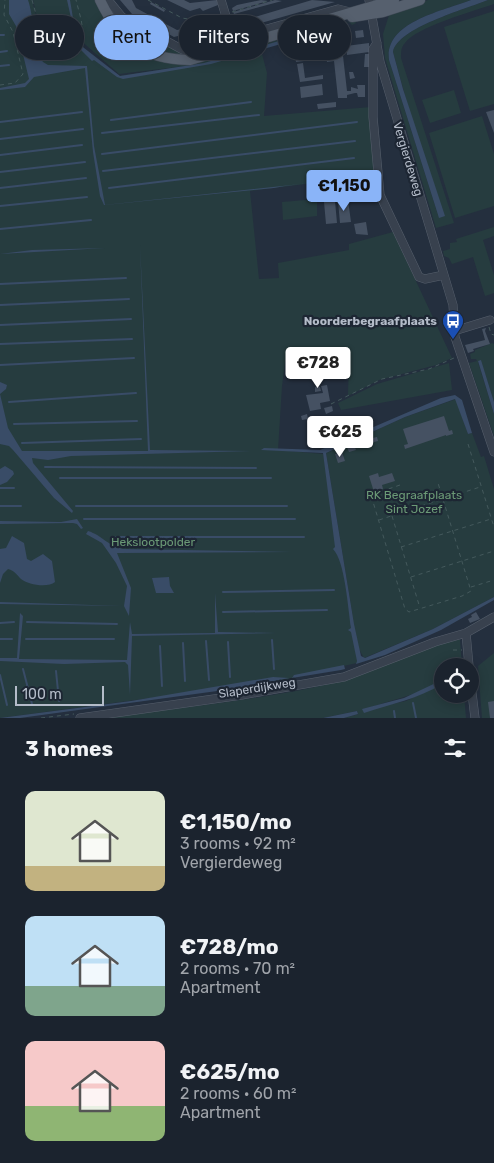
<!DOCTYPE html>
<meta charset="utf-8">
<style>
:root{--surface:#1b232e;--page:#282f3a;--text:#f1f3f6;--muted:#a0a4aa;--line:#39404a;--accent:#8ab4f8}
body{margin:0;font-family:Rubik,sans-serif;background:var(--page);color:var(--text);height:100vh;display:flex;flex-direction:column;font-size:19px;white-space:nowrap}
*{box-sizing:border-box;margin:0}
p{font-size:16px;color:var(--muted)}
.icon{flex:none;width:28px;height:28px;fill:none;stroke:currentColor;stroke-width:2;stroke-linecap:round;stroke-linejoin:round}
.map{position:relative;height:718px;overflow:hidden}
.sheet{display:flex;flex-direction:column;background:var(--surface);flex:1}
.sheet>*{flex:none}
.banner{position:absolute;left:15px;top:15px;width:465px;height:45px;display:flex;gap:10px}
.buttons{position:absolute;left:434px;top:658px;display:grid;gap:10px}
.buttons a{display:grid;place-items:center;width:45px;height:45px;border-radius:50%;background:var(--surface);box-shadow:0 2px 12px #0003,0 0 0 1px var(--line);font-size:25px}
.scale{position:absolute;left:15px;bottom:12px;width:89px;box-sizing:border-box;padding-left:5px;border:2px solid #b4bcc9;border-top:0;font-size:14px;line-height:18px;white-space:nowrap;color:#b4bcc9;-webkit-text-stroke:4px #1d2633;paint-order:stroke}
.price{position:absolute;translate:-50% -42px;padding:0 11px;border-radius:5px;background:#fff;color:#222;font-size:16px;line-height:32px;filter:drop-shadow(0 1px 2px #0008)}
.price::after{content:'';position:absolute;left:50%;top:30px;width:15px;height:11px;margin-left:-8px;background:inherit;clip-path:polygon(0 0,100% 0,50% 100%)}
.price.on{background:var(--accent);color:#111}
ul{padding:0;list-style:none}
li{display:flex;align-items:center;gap:15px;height:125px;padding:0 25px}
li span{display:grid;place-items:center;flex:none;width:140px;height:100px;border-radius:10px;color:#555}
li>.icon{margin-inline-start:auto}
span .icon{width:60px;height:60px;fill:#fffc;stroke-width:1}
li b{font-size:21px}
h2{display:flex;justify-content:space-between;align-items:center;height:60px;padding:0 25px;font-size:21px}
.pill{padding:0 18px;border-radius:22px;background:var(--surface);box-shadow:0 2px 12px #0003,0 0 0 1px var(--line);font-size:18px;line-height:45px}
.pill.on{background:var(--accent);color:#111}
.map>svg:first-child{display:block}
.green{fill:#263c3f;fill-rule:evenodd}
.water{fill:#394c67}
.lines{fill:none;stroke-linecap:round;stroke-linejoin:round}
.stream{stroke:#394c67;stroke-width:2}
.building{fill:#455162}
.minor-casing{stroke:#565f6c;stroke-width:9}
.major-casing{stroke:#414a57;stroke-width:11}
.path{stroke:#44595c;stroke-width:1;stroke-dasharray:4 4;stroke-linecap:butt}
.minor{stroke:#38414e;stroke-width:8}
.major{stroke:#56606e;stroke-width:10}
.labels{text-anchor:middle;stroke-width:4.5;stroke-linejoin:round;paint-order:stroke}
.street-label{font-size:12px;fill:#b4bcc9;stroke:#1d2633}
.poi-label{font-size:12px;font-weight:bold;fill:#b4bcc9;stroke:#1d2633;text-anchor:end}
.park-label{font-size:12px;fill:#6b9a76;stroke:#1d2633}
</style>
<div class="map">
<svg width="494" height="718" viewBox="0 0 494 718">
<rect width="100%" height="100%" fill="#242f3e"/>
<path class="green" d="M0,0H32L41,34L33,0H97L150,58L223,54L355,20L356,23L352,25L349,22L209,62L261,50L267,73L264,116L371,107L376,175L250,191L259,279L279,278L278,263L349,250V244L393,232L452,358L436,365L379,380L348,396C348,374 354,346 325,347C311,348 299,351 286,356L282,386L278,450L323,454L361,662L292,678L294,679L0,718ZM79,39L119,74L186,66L118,76L74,42L56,55Z
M428,0H471C443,11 384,22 389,60L439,218L393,52C397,28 466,9 488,0H494V4C474,11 416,27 405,43C401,47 401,52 401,58L454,223L436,228L385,58L383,34L390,12Z
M494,11V104L470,111L444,27Z
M115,19L184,55C154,55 134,41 115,19Z
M454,90L461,113L430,123L422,100Z
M482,116L494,154V206L455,218L429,133Z
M317,199V216L283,220L282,202Z
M494,227V236L483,240L494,275V293L485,296L473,257L452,264L449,258L444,256L443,251L450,249V243L457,242L456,239Z
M492,343L494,344V402L481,361L478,362L494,414V436L469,363L477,361L476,359H471L470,354L475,352V350Z
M449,363L452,390L341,410L338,403L377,384Z
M456,399L468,434L472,433L481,457L484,456L494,489V597L433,629L364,658L359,649L354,624L326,453L405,417Z
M460,640L462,666H442V680C418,696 389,700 363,710L406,701L442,684V694H464L466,718H344L358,714L357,711L323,718H104C184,707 267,700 345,680C375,673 435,638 460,640Z
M494,653V718H482L478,666Z"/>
<path class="water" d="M9,0H28C34,17 34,50 43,62L48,65L87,66L94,146L105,205L274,188C299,183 326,182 352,178H357L104,205L100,196L93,152L85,68L34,77L25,87L0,90V88L25,83L29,79L16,26L9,14Z
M67,0H70L76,36H75Z
M471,0H488C466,9 397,28 393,52L403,89L445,216L439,218L389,60C384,22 443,11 471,0Z
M350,24L211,64L123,79L117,77L94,60L92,61L77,46L79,44L120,76L204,63L313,31Z
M140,245L150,450L251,451L71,456L48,460L32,458L33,463L73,511L72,513L54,498L13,450L9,446L0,444V382L7,385L6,389L0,394L8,428L22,451H148Z
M105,248L0,254L32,250Z
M481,360L494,402V414L478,361Z
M455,395L462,400L472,433L468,434L455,399L405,417L326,453L354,624L361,656L365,658L433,629L494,597V600L441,630L385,655L356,664L357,661L351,632L348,630L351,628C348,608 345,561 333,549L335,547L323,453L261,450L264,448L320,450L441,398Z
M5,466L13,471L14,474L7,482L0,485V469Z
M77,519L83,528L81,529L77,524L73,523L0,524V521L61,522Z
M88,531C102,535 110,548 125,549L292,552L117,553L131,588L129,616L124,606L127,586L116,563L102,543L86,534Z
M12,536L24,543L27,559L31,561L43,554L52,561L55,582C48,588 28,585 21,579C16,574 15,571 8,569L3,574L0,583V549L6,548Z
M169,577L170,586L174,593H156L152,578Z
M215,593L218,632L276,633L132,636L130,695L128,665L125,662L64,664L0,661V658H17L20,613L23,616L19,659L127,660L130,622L132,634L215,633Z
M0,602L122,606L0,604Z
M344,665L345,669L341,670L292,678L294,675Z
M273,677L289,678L239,688L20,718H0L131,701Z
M442,680V684C418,699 391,704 364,713L362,709L404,698Z
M357,711L358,714L344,718H323Z"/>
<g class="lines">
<path class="stream" d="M0,35H4
M0,52L7,51
M0,66L9,65
M111,120L251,102
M0,122L82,112
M102,133L259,115
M0,139L83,129
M102,154L357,122
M0,155L82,145
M103,171L355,141
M0,172L85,162
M0,188L86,178
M109,188L354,158
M0,206L87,197
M0,229L91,220
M0,284L126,278
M0,305L129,299
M0,325L131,319
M0,344L132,339
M0,365L134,358
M9,402L136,393
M14,424L137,421
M22,443L141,439
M45,467L256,468
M60,478H271
M0,488H14
M0,506H21
M76,506H287
M84,519H295
M116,537H304
M223,592L334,590
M223,612L327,610
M27,622L117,624
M0,623L14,622
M0,639H12
M26,639H114
M272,640L274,669
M206,641L209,680
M228,642L230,677
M183,643L185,681
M160,646L162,686
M23,669L32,704
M56,671L59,701
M0,675L7,705
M413,703L416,718
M394,711L395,718"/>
</g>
<path class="building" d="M120,0H132L136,8L177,30L182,29V26L186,30L193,31L196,29L198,33L209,30L208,27L212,26L213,29L221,24L222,27L224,26L226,33L199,40L178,36L174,37L132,14Z
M167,0H184L190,3L217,0L218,5L203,11L200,8L190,11Z
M261,0L268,1L233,11L232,8L237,5Z
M275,0L282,1L234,14L233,12Z
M312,0L335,2L233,31L231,24Z
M151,2L165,10L164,12L150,4Z
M363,30L364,37L356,38L355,31Z
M347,32L348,38L342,39V33Z
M369,43V52L347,55L346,46Z
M342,47L347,91H351V87L358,89L357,85H365V97H358L357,93H355L347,95V98H338L334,61L327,62L325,49Z
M318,50L320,59L296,62L295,54Z
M365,54H370V67H364Z
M303,63L305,78L323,75V79L300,82L297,64Z
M349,72H353L355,78L350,79Z
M322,84L323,95L301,98L300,87Z
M336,102V107L318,109L317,104Z
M494,110V133L486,112Z
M361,184L362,193L346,195L345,191H349V186Z
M348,200L351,222L340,223L338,201Z
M335,201L337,223L326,224L324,202Z
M366,222L368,235L356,234L354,224Z
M486,328L485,331L490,344L473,349L474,351L468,353L465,345L485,340L482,329Z
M327,385L330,401L320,403L321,409L310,411L306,395L323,393L321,386Z
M315,387H320L321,391L315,392Z
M332,406L333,411L326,414L324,408Z
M307,414L308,419L302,420L301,416Z
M444,416L449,431L452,430L453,434L446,436V435L405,449L404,445L408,444L403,429Z
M323,418L324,429H320L319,419Z
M377,437L378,441L370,443L368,439Z
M354,445L356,450L349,452L347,447Z
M342,452L345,461L338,463L335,454Z
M378,473L379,477L392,473L395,481L382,485L383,489L374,492L369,476Z
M476,612L480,619L470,623L468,619L472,617L471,615Z
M494,701V718H490L488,702Z"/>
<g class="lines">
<g class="minor-casing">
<path id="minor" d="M108,0L122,17L183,50H193L338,9L350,12
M221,0L233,39
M369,0L380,62L453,305L455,337L494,452
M377,43L373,49V117L380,195L419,277L425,279L444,275
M454,331L490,320
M466,633L469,666
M470,676L475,718
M80,718L242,695L344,677L435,642L466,633L494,617"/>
</g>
<g class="major-casing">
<path id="major" d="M100,0C120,42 143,59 190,60L394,0
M352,17L383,12L420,0"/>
</g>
<path class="path" d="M32,0L46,49L58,54C88,33 85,35 76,0
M148,0L182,18L194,20
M232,12L272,0
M201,21L219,15
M0,85L15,83L23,74L13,32L4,15L5,0
M489,327L491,334L494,335
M331,404L382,379L429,369L454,358
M468,444L494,527
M400,485L371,495L405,609L409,612L462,596L471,591L438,483
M406,511L480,487
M392,516L420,608
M379,520L406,511L401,498L403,493
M401,547L491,519
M411,577L494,551
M471,587L494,580
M453,650H462
M41,718L74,714"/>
<use href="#minor" class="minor"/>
<use href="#major" class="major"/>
</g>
<defs>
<g id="bus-pin" transform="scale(1.125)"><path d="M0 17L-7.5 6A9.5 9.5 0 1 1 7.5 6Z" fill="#1a4fb4" stroke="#1d2633"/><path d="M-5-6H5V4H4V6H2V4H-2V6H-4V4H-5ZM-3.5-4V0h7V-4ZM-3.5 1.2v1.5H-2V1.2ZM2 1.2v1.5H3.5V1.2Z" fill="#fff"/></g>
</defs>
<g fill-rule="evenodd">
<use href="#bus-pin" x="453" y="321"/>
</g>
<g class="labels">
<g class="street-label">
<text transform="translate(408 159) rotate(73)" y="4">Vergierdeweg</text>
<text transform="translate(257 688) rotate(-9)" y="4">Slaperdijkweg</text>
</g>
<g class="poi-label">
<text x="437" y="325">Noorderbegraafplaats</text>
</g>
<g class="park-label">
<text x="414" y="499">RK Begraafplaats<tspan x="414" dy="14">Sint Jozef</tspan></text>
<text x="153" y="546">Hekslootpolder</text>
</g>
</g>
</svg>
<div class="buttons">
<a><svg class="icon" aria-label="locate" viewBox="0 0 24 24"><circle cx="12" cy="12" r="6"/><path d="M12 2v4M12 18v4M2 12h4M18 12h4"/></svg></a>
</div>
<div class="scale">100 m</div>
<b class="price on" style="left:344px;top:212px">€1,150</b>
<b class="price" style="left:318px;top:389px">€728</b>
<b class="price" style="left:340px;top:458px">€625</b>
<div class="banner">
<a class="pill">Buy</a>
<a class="pill on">Rent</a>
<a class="pill">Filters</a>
<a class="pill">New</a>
</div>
</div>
<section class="sheet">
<h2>3 homes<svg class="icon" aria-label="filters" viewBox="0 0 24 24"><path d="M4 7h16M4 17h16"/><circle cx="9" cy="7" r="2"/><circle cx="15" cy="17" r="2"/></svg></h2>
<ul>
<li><span style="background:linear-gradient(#dfe7d0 75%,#c2b280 0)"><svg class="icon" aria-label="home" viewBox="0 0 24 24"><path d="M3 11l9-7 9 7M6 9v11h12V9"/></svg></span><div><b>€1,150/mo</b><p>3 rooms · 92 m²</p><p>Vergierdeweg</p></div></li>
<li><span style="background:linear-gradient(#bfe0f5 70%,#7fa58c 0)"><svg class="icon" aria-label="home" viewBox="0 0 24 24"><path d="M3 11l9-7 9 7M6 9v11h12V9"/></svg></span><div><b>€728/mo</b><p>2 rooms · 70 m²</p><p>Apartment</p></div></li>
<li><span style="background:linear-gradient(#f6c9c9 65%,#8fb573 0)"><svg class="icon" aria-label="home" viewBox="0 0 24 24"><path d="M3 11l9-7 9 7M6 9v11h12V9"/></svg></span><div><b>€625/mo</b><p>2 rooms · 60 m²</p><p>Apartment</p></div></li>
</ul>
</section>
